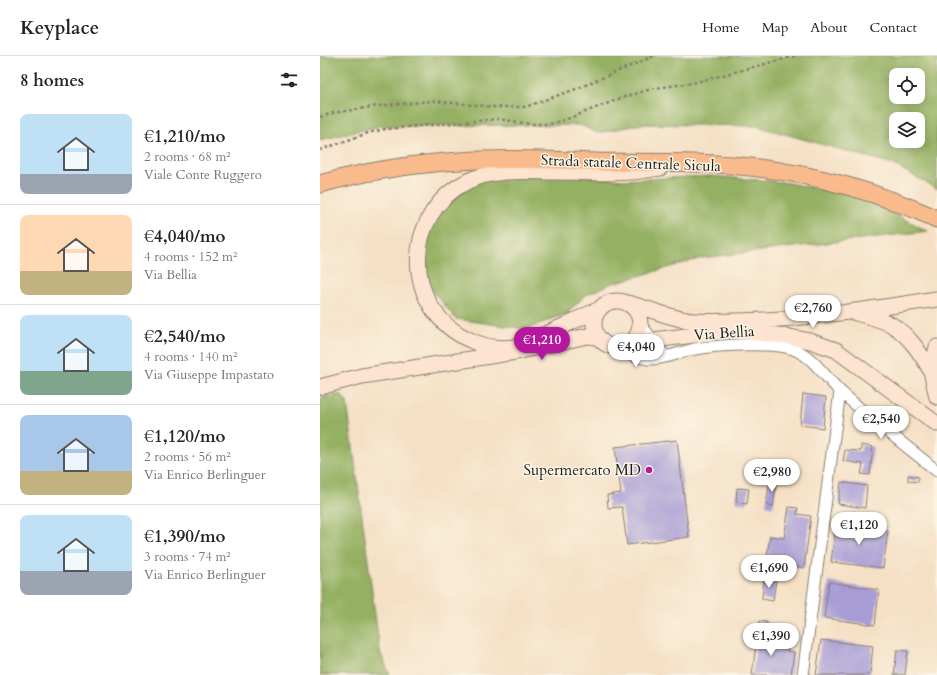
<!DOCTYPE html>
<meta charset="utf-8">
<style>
:root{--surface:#fff;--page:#f6f6f6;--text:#222;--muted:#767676;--line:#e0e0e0;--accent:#b5179e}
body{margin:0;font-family:Cardo,serif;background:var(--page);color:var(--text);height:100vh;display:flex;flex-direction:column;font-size:15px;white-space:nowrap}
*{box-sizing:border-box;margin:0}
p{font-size:13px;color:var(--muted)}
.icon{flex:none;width:22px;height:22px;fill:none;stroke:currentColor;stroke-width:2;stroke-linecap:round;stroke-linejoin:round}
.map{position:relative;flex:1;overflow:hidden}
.panel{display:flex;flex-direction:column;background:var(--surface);width:320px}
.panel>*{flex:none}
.tools{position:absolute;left:569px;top:12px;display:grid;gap:8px}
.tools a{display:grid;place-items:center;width:36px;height:36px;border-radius:8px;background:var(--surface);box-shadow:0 2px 10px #0003;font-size:20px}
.price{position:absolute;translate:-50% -34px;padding:0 9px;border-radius:14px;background:#fff;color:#222;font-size:13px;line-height:26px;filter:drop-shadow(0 1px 2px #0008)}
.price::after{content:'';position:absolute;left:50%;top:24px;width:12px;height:9px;margin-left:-6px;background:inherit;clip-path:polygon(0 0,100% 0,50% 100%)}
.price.current{background:var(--accent);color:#fff}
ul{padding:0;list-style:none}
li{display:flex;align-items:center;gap:12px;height:100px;padding:0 20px}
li+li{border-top:1px solid var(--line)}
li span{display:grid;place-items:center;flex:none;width:112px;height:80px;border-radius:8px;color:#555}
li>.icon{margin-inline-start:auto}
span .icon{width:48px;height:48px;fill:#fffc;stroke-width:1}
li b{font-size:17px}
h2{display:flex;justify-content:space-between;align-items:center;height:48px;padding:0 20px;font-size:17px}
header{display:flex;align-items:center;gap:24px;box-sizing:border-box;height:56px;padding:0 20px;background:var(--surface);border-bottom:1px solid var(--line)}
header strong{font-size:19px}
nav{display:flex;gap:22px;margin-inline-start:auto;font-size:14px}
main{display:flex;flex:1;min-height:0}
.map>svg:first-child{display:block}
.forest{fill:#94b062;stroke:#58663f;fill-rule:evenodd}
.building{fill:#a79cd5}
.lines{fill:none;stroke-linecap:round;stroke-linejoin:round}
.minor-casing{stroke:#887e70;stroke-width:13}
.secondary-casing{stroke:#887e70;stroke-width:17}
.primary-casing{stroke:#887e70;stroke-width:19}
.path{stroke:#887e70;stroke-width:2.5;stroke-dasharray:3 3;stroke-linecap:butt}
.minor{stroke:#fff;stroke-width:11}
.secondary{stroke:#fde4d1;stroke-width:15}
.primary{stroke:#fabb8c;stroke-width:17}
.poi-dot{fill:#b5179e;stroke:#fcf5e5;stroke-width:1.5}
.labels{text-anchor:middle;stroke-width:3;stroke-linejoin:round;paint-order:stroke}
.street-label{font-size:15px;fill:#1c1c1c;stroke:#fcf5e5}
.poi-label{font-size:15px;fill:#1c1c1c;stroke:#fcf5e5;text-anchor:end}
</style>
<header>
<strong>Keyplace</strong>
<nav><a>Home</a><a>Map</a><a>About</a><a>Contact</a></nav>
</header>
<main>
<section class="panel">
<h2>8 homes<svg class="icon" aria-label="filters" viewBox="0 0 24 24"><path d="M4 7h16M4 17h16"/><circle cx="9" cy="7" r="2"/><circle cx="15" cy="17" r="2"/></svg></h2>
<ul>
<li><span style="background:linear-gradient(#bfe0f5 75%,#9aa5b1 0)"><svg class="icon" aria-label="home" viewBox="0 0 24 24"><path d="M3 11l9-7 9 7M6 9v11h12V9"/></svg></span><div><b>€1,210/mo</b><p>2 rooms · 68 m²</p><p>Viale Conte Ruggero</p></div></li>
<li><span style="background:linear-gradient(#ffd9b3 70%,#c2b280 0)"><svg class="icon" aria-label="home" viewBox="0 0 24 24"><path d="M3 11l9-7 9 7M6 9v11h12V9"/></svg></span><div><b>€4,040/mo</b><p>4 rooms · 152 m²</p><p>Via Bellia</p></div></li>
<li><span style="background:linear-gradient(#bfe0f5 70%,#7fa58c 0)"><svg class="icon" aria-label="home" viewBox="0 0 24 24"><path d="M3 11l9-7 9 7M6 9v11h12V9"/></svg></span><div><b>€2,540/mo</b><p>4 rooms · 140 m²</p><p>Via Giuseppe Impastato</p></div></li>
<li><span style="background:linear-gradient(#a9c7e8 70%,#c2b280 0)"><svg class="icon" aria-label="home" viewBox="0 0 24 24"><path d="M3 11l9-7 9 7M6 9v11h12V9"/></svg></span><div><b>€1,120/mo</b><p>2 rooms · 56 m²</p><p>Via Enrico Berlinguer</p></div></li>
<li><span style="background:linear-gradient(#bfe0f5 70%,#9aa5b1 0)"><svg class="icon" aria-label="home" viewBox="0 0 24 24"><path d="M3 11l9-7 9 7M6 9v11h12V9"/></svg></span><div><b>€1,390/mo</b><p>3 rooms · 74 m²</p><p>Via Enrico Berlinguer</p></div></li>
</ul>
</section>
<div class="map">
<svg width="617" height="619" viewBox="0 0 617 619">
<rect width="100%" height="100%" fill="#fcf5e5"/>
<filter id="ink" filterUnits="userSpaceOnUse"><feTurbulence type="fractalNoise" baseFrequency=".025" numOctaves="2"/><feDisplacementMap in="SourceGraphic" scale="8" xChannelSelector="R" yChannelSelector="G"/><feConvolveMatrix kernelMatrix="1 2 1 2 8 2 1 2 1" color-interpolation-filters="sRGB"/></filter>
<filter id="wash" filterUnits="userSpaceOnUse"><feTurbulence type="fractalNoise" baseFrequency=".012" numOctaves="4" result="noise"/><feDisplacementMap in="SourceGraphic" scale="16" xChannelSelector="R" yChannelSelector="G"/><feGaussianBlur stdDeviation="0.9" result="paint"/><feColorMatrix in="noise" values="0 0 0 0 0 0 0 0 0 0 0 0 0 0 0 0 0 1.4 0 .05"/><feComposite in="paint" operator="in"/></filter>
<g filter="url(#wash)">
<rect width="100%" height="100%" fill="#f5e0c5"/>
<path class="forest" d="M0,0H617V133L573,108L436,70L322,68L278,77L260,69L60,70L0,84ZM576,19H598V41H576ZM576,63H598V85H576Z
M196,113L302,124L391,120L462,126L539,140L608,175L382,202L290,228L264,240L248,257L206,273L136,263L100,220L104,166L148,123Z
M21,338L27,346L60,596L70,619H0V343Z"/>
<g id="blocks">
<path class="building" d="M483,338L506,341L503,372L480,369Z
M357,384L369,481L307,489L302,451L288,452L287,439L301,437L295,391Z
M541,389L553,391L550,419L541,418L543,408L523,405L525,394L541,395Z
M588,419L599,421L598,426L588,425Z
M450,423L457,424L453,451L446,449Z
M521,426L547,430L545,452L518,448Z
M417,432L429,433L427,448L416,446Z
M469,451L478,452L477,458L491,460L484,512L446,506L450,480L464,482Z
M516,468L568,475L563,512L511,506Z
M444,522L456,524L453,545L442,543Z
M509,526L559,534L555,569L504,562Z
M439,565L447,566L444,593L468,589L467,595L474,596L471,619H432Z
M501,584L553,590L550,619H496Z
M577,594L588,595L585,619H574Z"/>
</g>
</g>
<g filter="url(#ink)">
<use href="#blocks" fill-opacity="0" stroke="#887e70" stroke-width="1"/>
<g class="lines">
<g class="minor-casing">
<path id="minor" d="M320,268L345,300
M291,290C302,295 315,302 328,303C344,304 360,296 375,293C399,289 443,287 466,291C492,296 503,320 521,336C552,364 585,389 617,415
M483,619L520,335"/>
</g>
<g class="secondary-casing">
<path id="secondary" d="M274 268a23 23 0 1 1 46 0a23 23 0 1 1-46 0Z
M303,246C327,251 350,263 374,265C388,266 402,265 417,265C484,264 550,253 617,243
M536,257C548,260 561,263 572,269C590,280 601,298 611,315
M407,275L438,277L465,280L490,285L516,294L617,368
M309,287L407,275L417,273
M202,288C229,278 254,264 280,253
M194,291C178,293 164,291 150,284C82,254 81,158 148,125C175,112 208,116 237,116C262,116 286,118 310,116C320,116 330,113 340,112
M617,291L611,315L617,341
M0,331L42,320L196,296L267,280L278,281"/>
</g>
<g class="primary-casing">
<path id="primary" d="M0,128C46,115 92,108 140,105C186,102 232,104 278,106C325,107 373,105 420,110C488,116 555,135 617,163"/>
</g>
<path class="path" d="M0,61L13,57L58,50L113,45L175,51H205L256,33L334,0
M0,94L48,77L65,73L179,63L211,68H229L247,63L304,41L335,32L373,27L475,0"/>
<use href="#minor" class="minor"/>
<use href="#secondary" class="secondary"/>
<use href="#primary" class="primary"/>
</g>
</g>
<circle class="poi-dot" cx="329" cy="414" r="4"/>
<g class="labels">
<g class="street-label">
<text transform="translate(311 107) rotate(2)" y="5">Strada statale Centrale Sicula</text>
<text transform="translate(404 277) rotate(-4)" y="5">Via Bellia</text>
</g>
<g class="poi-label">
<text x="321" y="419">Supermercato MD</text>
</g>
</g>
</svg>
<div class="tools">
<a><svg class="icon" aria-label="locate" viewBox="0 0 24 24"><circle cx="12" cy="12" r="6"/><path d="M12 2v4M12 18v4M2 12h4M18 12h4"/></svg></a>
<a><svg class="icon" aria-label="layers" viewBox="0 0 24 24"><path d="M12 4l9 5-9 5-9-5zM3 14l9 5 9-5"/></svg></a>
</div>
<b class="price" style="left:493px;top:273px">€2,760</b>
<b class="price current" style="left:222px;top:305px">€1,210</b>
<b class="price" style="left:316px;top:312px">€4,040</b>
<b class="price" style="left:561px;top:384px">€2,540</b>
<b class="price" style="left:452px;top:437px">€2,980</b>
<b class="price" style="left:539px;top:490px">€1,120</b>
<b class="price" style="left:449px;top:533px">€1,690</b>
<b class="price" style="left:451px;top:601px">€1,390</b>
</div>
</main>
